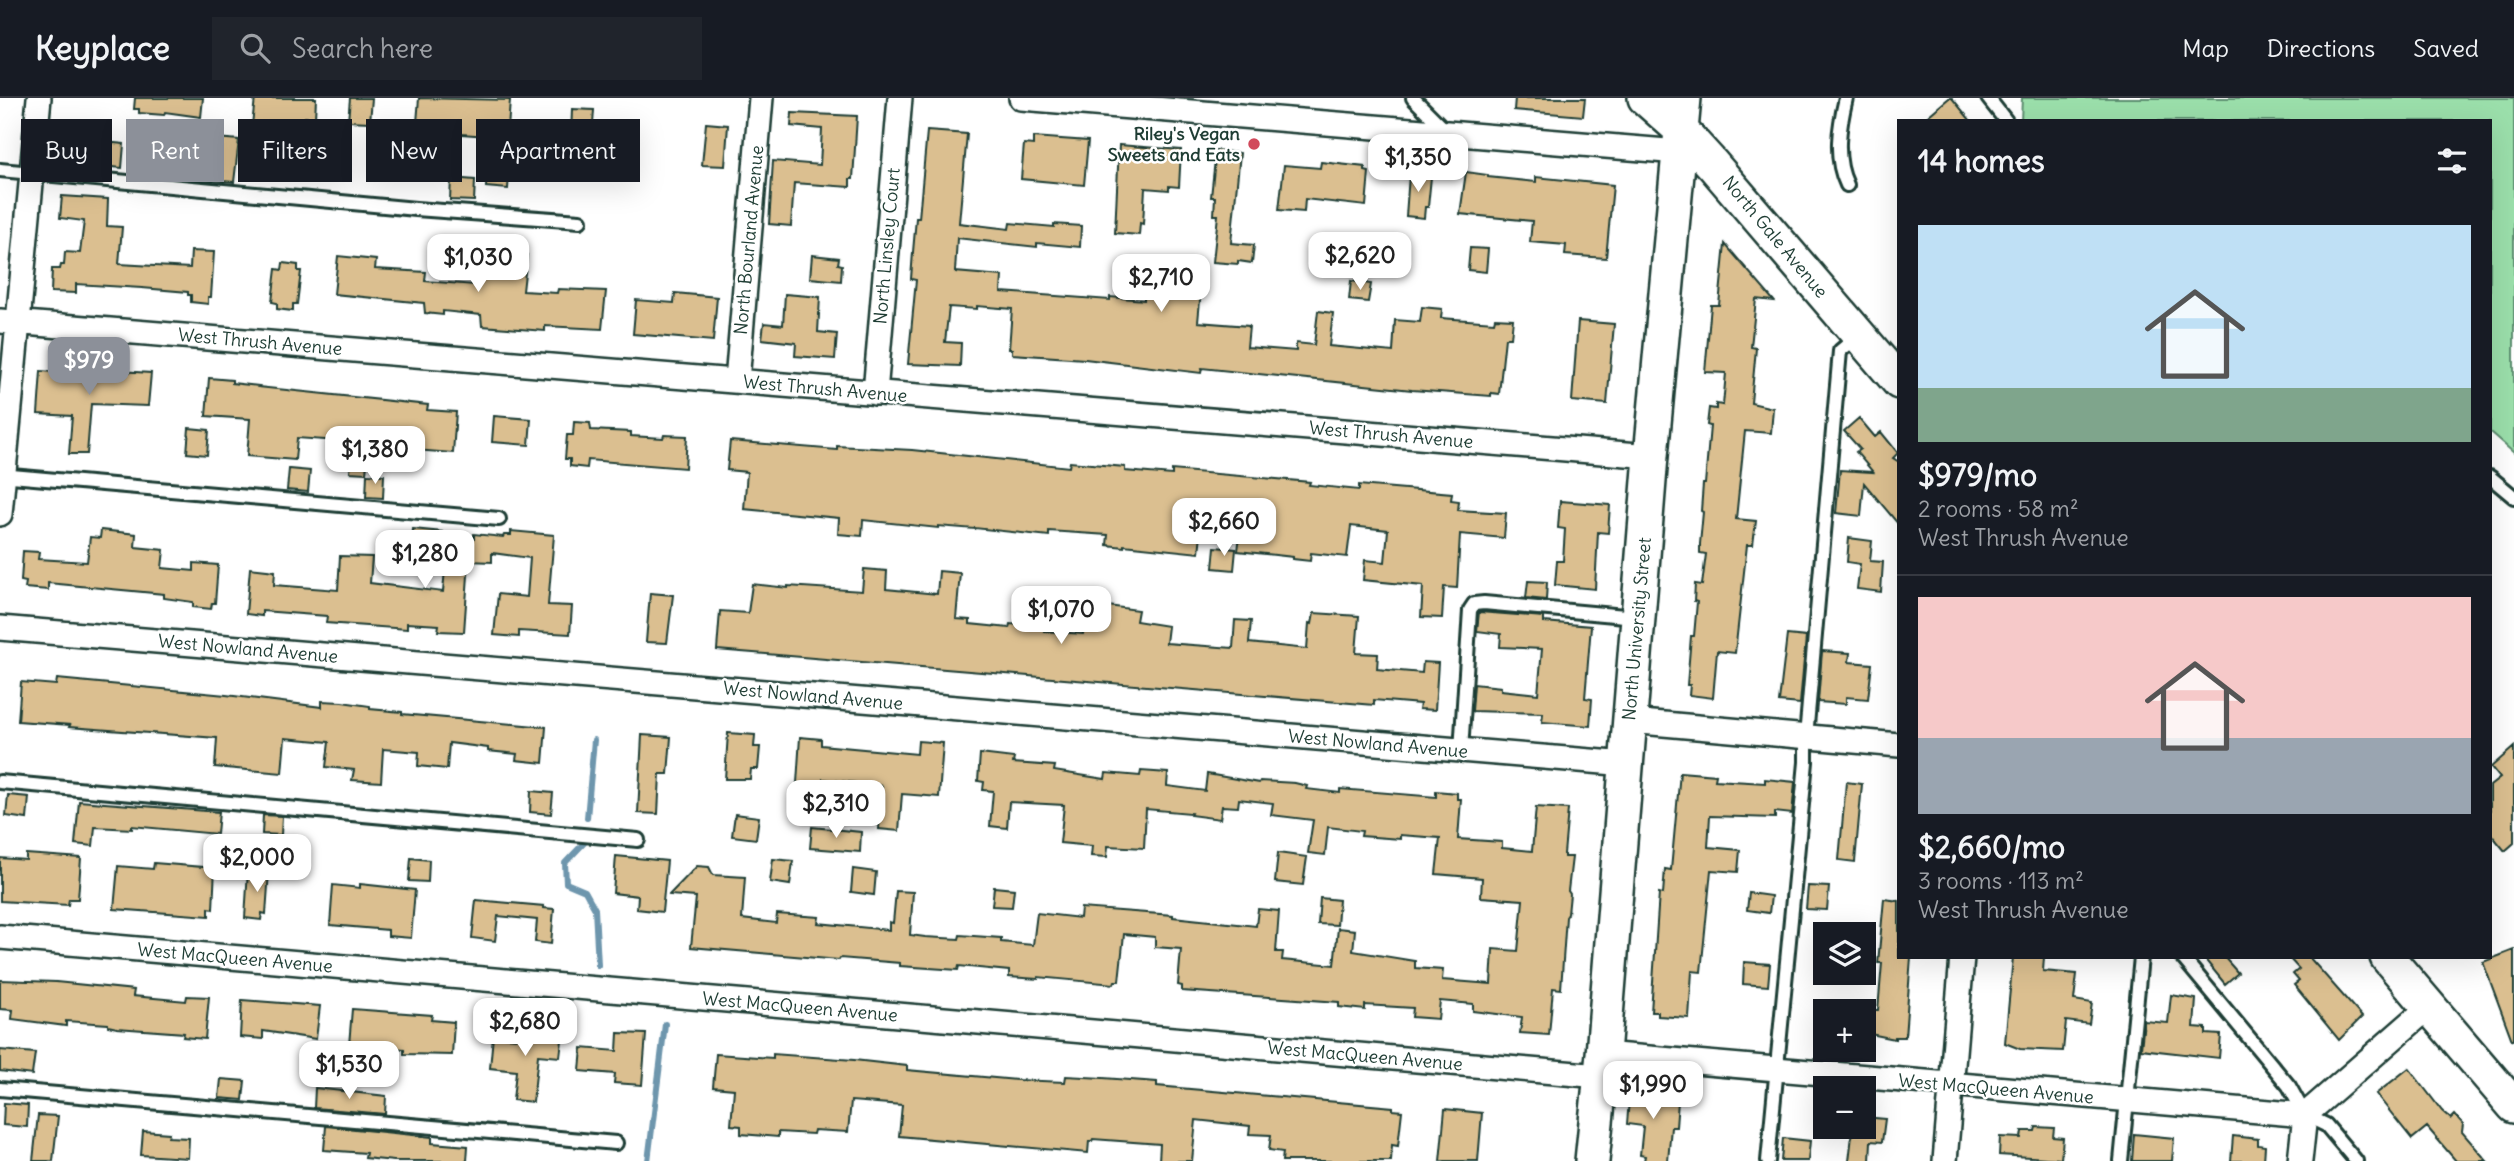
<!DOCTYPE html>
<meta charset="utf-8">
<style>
:root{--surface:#171b24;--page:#20242c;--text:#f1f3f6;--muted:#9ea1a6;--line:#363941;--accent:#8c9099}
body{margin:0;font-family:Delius,sans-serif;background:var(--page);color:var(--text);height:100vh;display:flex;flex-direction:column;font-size:26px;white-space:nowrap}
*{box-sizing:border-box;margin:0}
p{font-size:23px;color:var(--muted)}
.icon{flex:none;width:38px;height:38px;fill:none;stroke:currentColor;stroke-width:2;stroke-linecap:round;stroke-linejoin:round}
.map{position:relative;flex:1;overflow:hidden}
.panel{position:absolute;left:1897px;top:21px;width:595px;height:840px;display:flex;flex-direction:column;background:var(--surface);border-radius:0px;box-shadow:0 7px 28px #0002}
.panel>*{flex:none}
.guide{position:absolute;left:21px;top:21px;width:665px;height:63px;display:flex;gap:14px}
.tools{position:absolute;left:1813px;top:824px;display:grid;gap:14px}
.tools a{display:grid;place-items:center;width:63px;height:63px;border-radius:0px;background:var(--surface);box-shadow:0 7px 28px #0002;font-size:35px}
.price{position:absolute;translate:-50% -60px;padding:0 16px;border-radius:14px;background:#fff;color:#222;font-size:23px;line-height:46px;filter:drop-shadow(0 2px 4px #0008)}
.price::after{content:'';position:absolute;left:50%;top:42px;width:21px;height:16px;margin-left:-10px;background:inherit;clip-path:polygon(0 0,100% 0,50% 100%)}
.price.current{background:var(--accent);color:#fff}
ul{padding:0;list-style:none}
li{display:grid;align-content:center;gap:14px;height:371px;padding:0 21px}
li+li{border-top:2px solid var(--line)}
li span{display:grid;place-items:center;height:217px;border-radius:0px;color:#555}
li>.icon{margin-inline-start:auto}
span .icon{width:126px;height:126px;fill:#fffc;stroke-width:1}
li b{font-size:30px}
h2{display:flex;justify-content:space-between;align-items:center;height:84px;padding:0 21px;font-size:30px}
.tag{padding:0 24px;border-radius:0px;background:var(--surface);box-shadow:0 7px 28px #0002;font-size:24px;line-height:63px}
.tag.current{background:var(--accent);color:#fff}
header{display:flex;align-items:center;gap:42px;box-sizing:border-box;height:98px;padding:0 35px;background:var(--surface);border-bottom:2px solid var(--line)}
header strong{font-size:33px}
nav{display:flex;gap:38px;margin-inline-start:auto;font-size:24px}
.search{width:490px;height:63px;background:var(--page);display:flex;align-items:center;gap:18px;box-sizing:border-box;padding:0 24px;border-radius:0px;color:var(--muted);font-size:26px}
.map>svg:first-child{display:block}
.green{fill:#9bdfab;stroke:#5d8e70;stroke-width:2}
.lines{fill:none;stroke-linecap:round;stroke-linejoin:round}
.stream{stroke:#6e96ad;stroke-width:6}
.building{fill:#dbbf90;stroke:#1f3d34;stroke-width:2}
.service-casing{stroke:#1f3d34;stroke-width:18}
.minor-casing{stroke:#1f3d34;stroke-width:28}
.secondary-casing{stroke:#1f3d34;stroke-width:38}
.service{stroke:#fff;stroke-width:12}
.minor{stroke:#fff;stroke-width:23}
.secondary{stroke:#fff;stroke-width:33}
.poi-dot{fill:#d1495b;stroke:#fff;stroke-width:2.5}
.labels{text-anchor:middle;stroke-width:5;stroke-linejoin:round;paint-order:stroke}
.poi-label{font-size:18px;font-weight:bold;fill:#1f3d34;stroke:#fff;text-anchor:end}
.street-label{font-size:18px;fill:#1f3d34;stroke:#fff}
</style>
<header>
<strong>Keyplace</strong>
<div class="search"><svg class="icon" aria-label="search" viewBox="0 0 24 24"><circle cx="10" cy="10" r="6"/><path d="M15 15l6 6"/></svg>Search here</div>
<nav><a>Map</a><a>Directions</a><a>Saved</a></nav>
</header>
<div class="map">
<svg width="2514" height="1063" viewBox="0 0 2514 1063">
<rect width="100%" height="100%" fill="#fff"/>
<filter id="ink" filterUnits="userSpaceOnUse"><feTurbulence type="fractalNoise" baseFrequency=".0143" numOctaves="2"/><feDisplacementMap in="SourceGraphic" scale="14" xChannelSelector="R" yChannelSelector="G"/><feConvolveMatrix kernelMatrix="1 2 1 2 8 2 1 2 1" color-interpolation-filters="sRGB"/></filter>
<g filter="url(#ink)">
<path class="green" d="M2022,0H2514V355L2490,334V23H2021Z"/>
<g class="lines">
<path class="stream" d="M587,720L594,642
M584,745L565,765L566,785L585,793L595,811L598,867
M648,1063L665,926"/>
</g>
<path class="building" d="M135,0H203L201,19L165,14L164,17L139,15V11H134Z
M255,0H316L315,20L305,19V32L300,31L299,50L244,46L245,27H252Z
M350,0H372L370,24L348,23Z
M419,0L510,2L506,60L510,61L508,91L486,89L489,48L486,47L487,38L449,35V40L416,37Z
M1515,0H1585L1583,18L1514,12Z
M1949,0H1952L1971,23H1922Z
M572,11L594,12L592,40L571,39Z
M792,15L857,18L853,81H850V89L794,85L791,128L769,126L773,63L820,67L822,31L791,28Z
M706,25L728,27L725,68L702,67Z
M927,33L967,36L959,125L1009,131L1010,125L1054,129V126L1081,128L1080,149L1037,145V149L957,140L955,174L1002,178L1001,194L1110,202V199L1144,202V196L1176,199L1179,168L1203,170L1198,224L1249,228L1247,249L1296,253V245L1314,247L1318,213L1333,215L1329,248L1393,254L1395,222L1420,224L1422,209L1442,211L1441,220L1494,224L1495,220L1513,221L1511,240H1505L1499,296L1491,295V298L1412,292L1202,270L1201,275L1085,261L1012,256V251H1009L1012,211L977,208V211L949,209L945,244L961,245L960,268L908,266L916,182L911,181L913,154L916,120H919Z
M404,37L420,39L418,60L402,58Z
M204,39L239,42L234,84L201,81Z
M1033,39L1088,43L1084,87L1021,81L1024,46L1033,47Z
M104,44L124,46L122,70L102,68Z
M1119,47L1181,52L1179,89L1169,88V92L1145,90L1143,126L1140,125L1139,137L1115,135Z
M1216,52L1240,55L1231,145L1254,147L1252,165L1238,163V166L1213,164L1218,117H1214L1215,99H1211Z
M1321,64L1365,69V73L1369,74L1366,108L1305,101L1304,114L1279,112L1284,67L1320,70Z
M1412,72L1428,73V79H1431L1428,109H1425L1424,120L1406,118L1409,77L1411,78Z
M1466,74L1488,77V79L1536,84V79L1613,87L1606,160L1565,157L1566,147L1530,144L1532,123L1460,116Z
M451,80L475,82L474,103L450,102Z
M62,98L108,101L107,128L122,129L119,166L190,170L191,153L214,154L211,199H208V206L191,204V197H188V194L142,190L76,186V195L51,194L52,171H60L61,167H64L65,154L80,155L84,123L60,120Z
M1725,146L1774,203L1756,201L1751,249L1756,250L1751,305L1773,310L1771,335L1745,333L1736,421L1756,423L1753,447H1747L1735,555L1717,553L1713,600L1689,597L1690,587H1687L1691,538H1694L1697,504L1694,503L1695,486L1702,487L1706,456L1700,455V446L1703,414L1701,413L1703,386H1705L1710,328L1707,327L1709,310L1716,311V306L1723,307L1726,275L1705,274L1711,207H1719Z
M1470,150L1488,151L1486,174L1468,172Z
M478,152L527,157L523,193L557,195L558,191L606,193L602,231L545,228V233L482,228L481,217L443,213V217L425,215L424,205L334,196L338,158L376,162L375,171L426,174L425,183L475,187Z
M812,157L839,160L838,166L842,167L841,183L810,180Z
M283,165L298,167V173H301L297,206H293V213L277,211V205L272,204L276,171L282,172Z
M1351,183L1371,186L1368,204L1349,202Z
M675,195L717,199L713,243L633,236L636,202L674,205Z
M785,196L820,199L818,234L837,236L835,261L795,258L796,245L762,241L764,225L783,227Z
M1578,223L1614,226L1607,306L1572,303Z
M69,270L151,275L148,308L91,306L87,356H69L72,318L38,316L41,273L68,275Z
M209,280L232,282V285L259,288L258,289L428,307L427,312L456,314L453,355L401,351V343L370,340L366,375L350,374L353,344L297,340L295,362L247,358L250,321L206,318Z
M494,318L531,321L529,347L492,344Z
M1859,320L1875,339L1881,334L1898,355L1893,360L1899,364V427L1864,385L1861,418L1836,415L1840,372L1873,374L1856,354L1860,351L1844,333Z
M574,324L590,325L591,332L631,334V338L663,340L664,337L687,338L685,370L588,362L587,370L570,368V361H565L567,337H573Z
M189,330L209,332L207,357L187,355Z
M730,343L837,352V348L912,352L1069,369L1070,364L1125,369V373L1172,377V372L1310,384L1309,387L1359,392V387L1452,395L1451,402L1459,403L1458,412L1506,415L1504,440L1460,436L1457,490L1444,489L1442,520L1421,519L1423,488L1363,482L1365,462L1385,464L1388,432L1351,428L1347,459L1311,455L1310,463L1293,461V459L1238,453L1242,420L1203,416L1199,455L1124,447V449L1107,447L1108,437L1049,433V438L975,430V431L938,428V430L863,422L862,438L838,436L839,420L744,411L747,374L727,372Z
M289,371L310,373L308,394L287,392Z
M367,376L384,377L383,400L366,399Z
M1560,403L1610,407L1608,435L1598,434L1595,491L1555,487L1557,463H1563L1565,431L1558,430Z
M413,431L442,434L441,439L474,441V436L503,439L504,437H511V433L554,437L548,507L572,508L570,536L519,533V539L494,537L498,496L527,499L530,460L492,455V464L469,463L464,534L438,533L439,527L407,525V531L326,525L327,518L262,513V518L246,516L250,470L275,473L274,487L338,492L340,458L372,459L370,485L443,494L446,459L411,456Z
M101,432L136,436L135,449L164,452L162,470L194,473V465L218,467L215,505H212L211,511L193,509V504L164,500V496L48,485V492L25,490L26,484L21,483L23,453L39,454L38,461L87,464L90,439L100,440Z
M1849,440L1872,443L1870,463L1883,464L1881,494L1857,491L1860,466L1847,464Z
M1215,449L1236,451L1234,472L1213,470Z
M864,471L887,473L886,491L937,496L939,473L960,475L956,521L970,522V526L1009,530L1010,526L1044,529V533L1083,536L1085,505L1138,512L1136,523L1168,528L1166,545L1233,550L1235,522L1251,523L1249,545L1307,551L1309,525L1312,526L1314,515L1359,518L1356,555L1378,556L1377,571L1422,575L1423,564L1438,565L1435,612L1419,611L1420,606L1374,602V607L717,552L720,513L748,515L752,486L788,490V488L862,493Z
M1528,483L1547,484L1546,502L1526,500Z
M650,495L673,497L667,545L646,544Z
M1479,514L1544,519V524L1591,528L1585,600L1592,601L1590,628L1542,624L1543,615L1472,613L1474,586L1501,589V592L1538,596L1542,551L1500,549L1501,536L1477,533Z
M1787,537L1806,539L1800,606L1779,604Z
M1822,553L1850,555L1849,564L1872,566L1868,601L1846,599V606L1818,604Z
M57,581L226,597L322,609V603L342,604L370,608V611L402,614V616L546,629L543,665L516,662L517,656L488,653V650L449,645L447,671L418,668L419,654L383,651L381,684L352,682L354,672L326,669L329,644L285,640L282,675L215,669L217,640L69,629L70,627L18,623L21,584L56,587Z
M728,635L755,637L754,649H760L758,671H751L750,681H725Z
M642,637L671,639L668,676H660L658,716L638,715Z
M800,639L821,641V647L917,656L918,643L943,645L939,699L902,696L899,733L879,731L882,688L823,681L822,687L797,685Z
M2514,649V745L2505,753L2490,735V688L2500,680L2491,669Z
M980,656L1014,660L1013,665L1055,668L1054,673L1105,681L1106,675L1140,678L1141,673L1168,675L1167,688L1205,693L1207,676L1259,685L1260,683L1295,685L1307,688L1306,691L1340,695V691L1436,699V693L1457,695V701H1461L1458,741L1502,744V750L1532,753L1536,709L1568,711L1564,756V759H1572L1568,793L1570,796L1568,816L1566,819L1561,891L1553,890L1549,937L1520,935L1522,919L1473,913V906L1440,903L1438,921L1412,919L1413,910L1365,907V912L1339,909V904L1182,893V888L1178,887L1181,851L1155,849V839L1124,836L1119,883H1115L1114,886L1038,879V881L1009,879V873L959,868L958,872L900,868V865L840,860L839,862L817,860L691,849L696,799L669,797L697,768L709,769L713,777L745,779L742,821L776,825L777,816L819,819L818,825L889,832V824L893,825L896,793L913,794L910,837L925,839L959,841L960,837L1001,840V844L1033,847L1037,815L1080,820L1081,810L1173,817V819L1256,828L1258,811L1279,813L1276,854H1283L1282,862L1334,867L1338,830L1355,832L1353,853L1415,863V870L1443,872L1442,882L1491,886L1493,851L1518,853L1523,802L1481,799L1482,780L1436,776L1440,740L1400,737V741L1361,738L1362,733L1328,729L1325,757L1308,755L1313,722L1271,717L1273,705L1239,701L1238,709L1222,708L1220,721L1190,717L1191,715L1146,711L1144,750L1108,748L1107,759L1091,758L1092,748L1060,745L1064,707L1009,704L1007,730L990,728L993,693L983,692L984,684L978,683Z
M1680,674L1716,677L1715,682L1765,685V681L1795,684L1792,716L1775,714V720L1710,718L1708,749L1740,752L1738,774L1711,772L1701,874L1692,873L1689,920L1658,918V914H1651L1659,795L1663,796L1665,771L1671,772Z
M1846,684L1862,686L1855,764L1839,762Z
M531,693L553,695L551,716L530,714Z
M8,697L29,699L27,721L6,718Z
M79,703L219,714L217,736L132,728V731L95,729L93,748L75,746Z
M735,716L759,719L756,741L732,738Z
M263,717L282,718L281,737L262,736Z
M812,729L861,734L860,754L810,750Z
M1278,755L1307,759L1303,787L1275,784Z
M26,756L81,760L78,801H69L68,807L0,803V760L26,762Z
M616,758L667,763L662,814L637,811L638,798L613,795Z
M411,760L429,762L428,784L409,783Z
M773,761L793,763L790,787L770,784Z
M154,765L215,770L213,811L209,810V818L114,811L118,768L153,771Z
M853,771L876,774L874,797L851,794Z
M248,772L269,773L266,816L262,815L261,822L245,820Z
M360,786L415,792L411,840L388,838V832L330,827L333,787L360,790Z
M1808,788L1829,789L1827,812L1806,811Z
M994,789L1014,791L1012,809L992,808Z
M1749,795L1771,798L1769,815L1747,812Z
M1320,800L1339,802L1337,827L1318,826Z
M1884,801L1899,803V859H1911L1905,939H1895V941L1870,936L1872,912H1878L1882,865H1878Z
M476,802L544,808V810L554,811L551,846L535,844L537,822L498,818L495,843L472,840Z
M2514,852V941L2512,942L2483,864Z
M2013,859H2044L2043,873L2077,876L2074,902L2092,905L2089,926L2066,923L2063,953L2020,951L2005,945Z
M2203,859H2224L2238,875L2225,886Z
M2288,859H2309L2362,919L2339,942L2294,887L2299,883L2293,876L2299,871Z
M1744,864L1770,866L1768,888L1743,886Z
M0,882L56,884L134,892L133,898L186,903L187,898L209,899L205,941L183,939L184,935L117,930L108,928V926L66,923V928L12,921L13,912L0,911Z
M2171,897L2196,901L2194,929L2206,930V936L2221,937L2219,960L2141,951L2144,923L2168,925Z
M242,902L320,908L316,941L263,933V941L240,939Z
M352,911L432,917L431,922L454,924L452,957L404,956V951L349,947Z
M529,931L563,934L560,959L538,957L533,1004L513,1002L516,973L490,970L493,938L528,941Z
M618,935L646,936L642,987L614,985L615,976L580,973L582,950L617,953Z
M0,952L35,955L32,977L0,973Z
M716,956L773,960V956L854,962L907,968V972L1017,982L1065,984L1066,978L1103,980L1157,984V988L1393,1009V1012L1402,1013L1398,1048L1392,1047L1391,1063H1282L1283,1054L1269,1052L1271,1037L1249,1036L1250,1028L1196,1022L1192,1063H1159L1160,1046L1093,1041L1092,1043H1089L1088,1055L899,1038L902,1007L851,1003L848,1034L814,1032L813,1036L778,1034V1039L741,1036V1028L731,1027L734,991L713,989Z
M2409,970L2442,1013L2451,1021L2455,1017L2463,1026L2462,1034L2487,1063H2456L2427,1029L2412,1041L2376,996Z
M221,981L245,983L243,1002L219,1000Z
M315,990L386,998L385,1016L314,1010Z
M1630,990L1670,993V998H1674L1673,1003H1678L1676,1029H1671L1668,1063H1644L1645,1058L1640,1057L1643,1028L1627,1026Z
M4,1005L28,1007L27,1029L3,1027Z
M1445,1011L1482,1015L1478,1063H1440Z
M38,1017L58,1018L53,1063H33Z
M1864,1019L1885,1021L1882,1044L1871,1043L1870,1063H1849L1853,1029H1864Z
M326,1028L432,1039V1045L468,1048L467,1063H394L365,1060L366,1055L324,1052Z
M2036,1029L2054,1030L2053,1039L2063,1040L2061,1061L1999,1057L2000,1039L2021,1040L2022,1033H2035Z
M143,1033L169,1035L168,1039L189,1040L188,1060L141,1057Z
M2134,1036L2174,1040L2172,1063H2132Z
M2233,1038L2258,1041V1047L2265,1048L2264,1063H2231Z
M1783,1040L1810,1043L1808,1063H1781Z"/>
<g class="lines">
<g class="service-casing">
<path id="service" d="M1413,0L1445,32
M1846,0C1839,29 1834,60 1847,87
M1988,0L2006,23
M0,72L416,111L580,123
M0,377L499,421
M2490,379L2514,399
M1461,653L1470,512L1474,506L1484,505L1636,519
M0,684L638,742
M2182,859L2289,988L2305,1017L2326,1027L2356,1063
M0,991L616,1045
M1768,1063L1806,664V639L1840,253L1858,238
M2121,1063L2141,859"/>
</g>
<g class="minor-casing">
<path id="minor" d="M1021,0L1679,54
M0,223L1651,358
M737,283L761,0
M875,295L900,0
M0,416L39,0
M0,530L1627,666
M1630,623L1899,647
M0,839L1600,978
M1603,956L2305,1017
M1945,1063L1962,859
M2300,1063L2305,1017L2429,909"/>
</g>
<g class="secondary-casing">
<path id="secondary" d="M1645,0L1681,32L1713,67L1899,284
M2387,859L2514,1008
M1592,1063L1603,956L1651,358L1684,0"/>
</g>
<use href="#service" class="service"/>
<use href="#minor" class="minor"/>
<use href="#secondary" class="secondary"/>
</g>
</g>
<circle class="poi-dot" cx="1254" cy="46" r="7"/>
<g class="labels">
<g class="poi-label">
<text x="1240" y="42">Riley's Vegan<tspan x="1240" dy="21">Sweets and Eats</tspan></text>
</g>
<g class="street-label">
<text transform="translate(1775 139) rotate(50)" y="6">North Gale Avenue</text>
<text transform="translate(749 142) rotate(-85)" y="6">North Bourland Avenue</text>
<text transform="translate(887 148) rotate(-85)" y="6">North Linsley Court</text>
<text transform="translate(260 244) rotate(5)" y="6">West Thrush Avenue</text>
<text transform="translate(825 291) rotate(5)" y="6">West Thrush Avenue</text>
<text transform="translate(1391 337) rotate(5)" y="6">West Thrush Avenue</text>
<text transform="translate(1637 531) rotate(-85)" y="6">North University Street</text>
<text transform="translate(248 551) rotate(5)" y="6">West Nowland Avenue</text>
<text transform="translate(813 598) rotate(5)" y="6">West Nowland Avenue</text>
<text transform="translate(1378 646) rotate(5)" y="6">West Nowland Avenue</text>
<text transform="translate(235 860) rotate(5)" y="6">West MacQueen Avenue</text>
<text transform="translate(800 909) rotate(5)" y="6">West MacQueen Avenue</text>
<text transform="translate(1365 958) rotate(5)" y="6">West MacQueen Avenue</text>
<text transform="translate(1996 991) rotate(5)" y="6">West MacQueen Avenue</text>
</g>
</g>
</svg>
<div class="tools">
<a><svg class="icon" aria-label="layers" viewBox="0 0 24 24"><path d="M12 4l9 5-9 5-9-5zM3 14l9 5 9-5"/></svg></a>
<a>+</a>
<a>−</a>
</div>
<b class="price" style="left:1418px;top:96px">$1,350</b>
<b class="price" style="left:1360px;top:194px">$2,620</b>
<b class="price" style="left:478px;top:196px">$1,030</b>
<b class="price" style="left:1161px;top:216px">$2,710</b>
<b class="price current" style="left:89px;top:299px">$979</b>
<b class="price" style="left:375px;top:388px">$1,380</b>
<b class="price" style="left:1224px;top:460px">$2,660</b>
<b class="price" style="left:425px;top:492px">$1,280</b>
<b class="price" style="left:1061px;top:548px">$1,070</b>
<b class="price" style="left:836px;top:742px">$2,310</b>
<b class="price" style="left:257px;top:796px">$2,000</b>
<b class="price" style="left:525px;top:960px">$2,680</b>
<b class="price" style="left:349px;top:1003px">$1,530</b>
<b class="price" style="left:1653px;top:1023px">$1,990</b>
<div class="guide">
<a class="tag">Buy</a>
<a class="tag current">Rent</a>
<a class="tag">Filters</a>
<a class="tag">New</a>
<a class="tag">Apartment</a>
</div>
<section class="panel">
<h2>14 homes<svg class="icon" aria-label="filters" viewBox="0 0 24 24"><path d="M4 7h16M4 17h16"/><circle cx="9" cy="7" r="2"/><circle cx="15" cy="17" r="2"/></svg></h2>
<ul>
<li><span style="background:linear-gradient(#bfe0f5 75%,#7fa58c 0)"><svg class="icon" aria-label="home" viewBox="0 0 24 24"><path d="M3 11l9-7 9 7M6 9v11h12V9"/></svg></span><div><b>$979/mo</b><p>2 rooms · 58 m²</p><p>West Thrush Avenue</p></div></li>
<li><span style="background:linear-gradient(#f6c9c9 65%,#9aa5b1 0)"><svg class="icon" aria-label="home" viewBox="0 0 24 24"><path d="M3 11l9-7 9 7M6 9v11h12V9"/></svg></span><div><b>$2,660/mo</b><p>3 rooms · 113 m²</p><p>West Thrush Avenue</p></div></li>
</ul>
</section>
</div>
